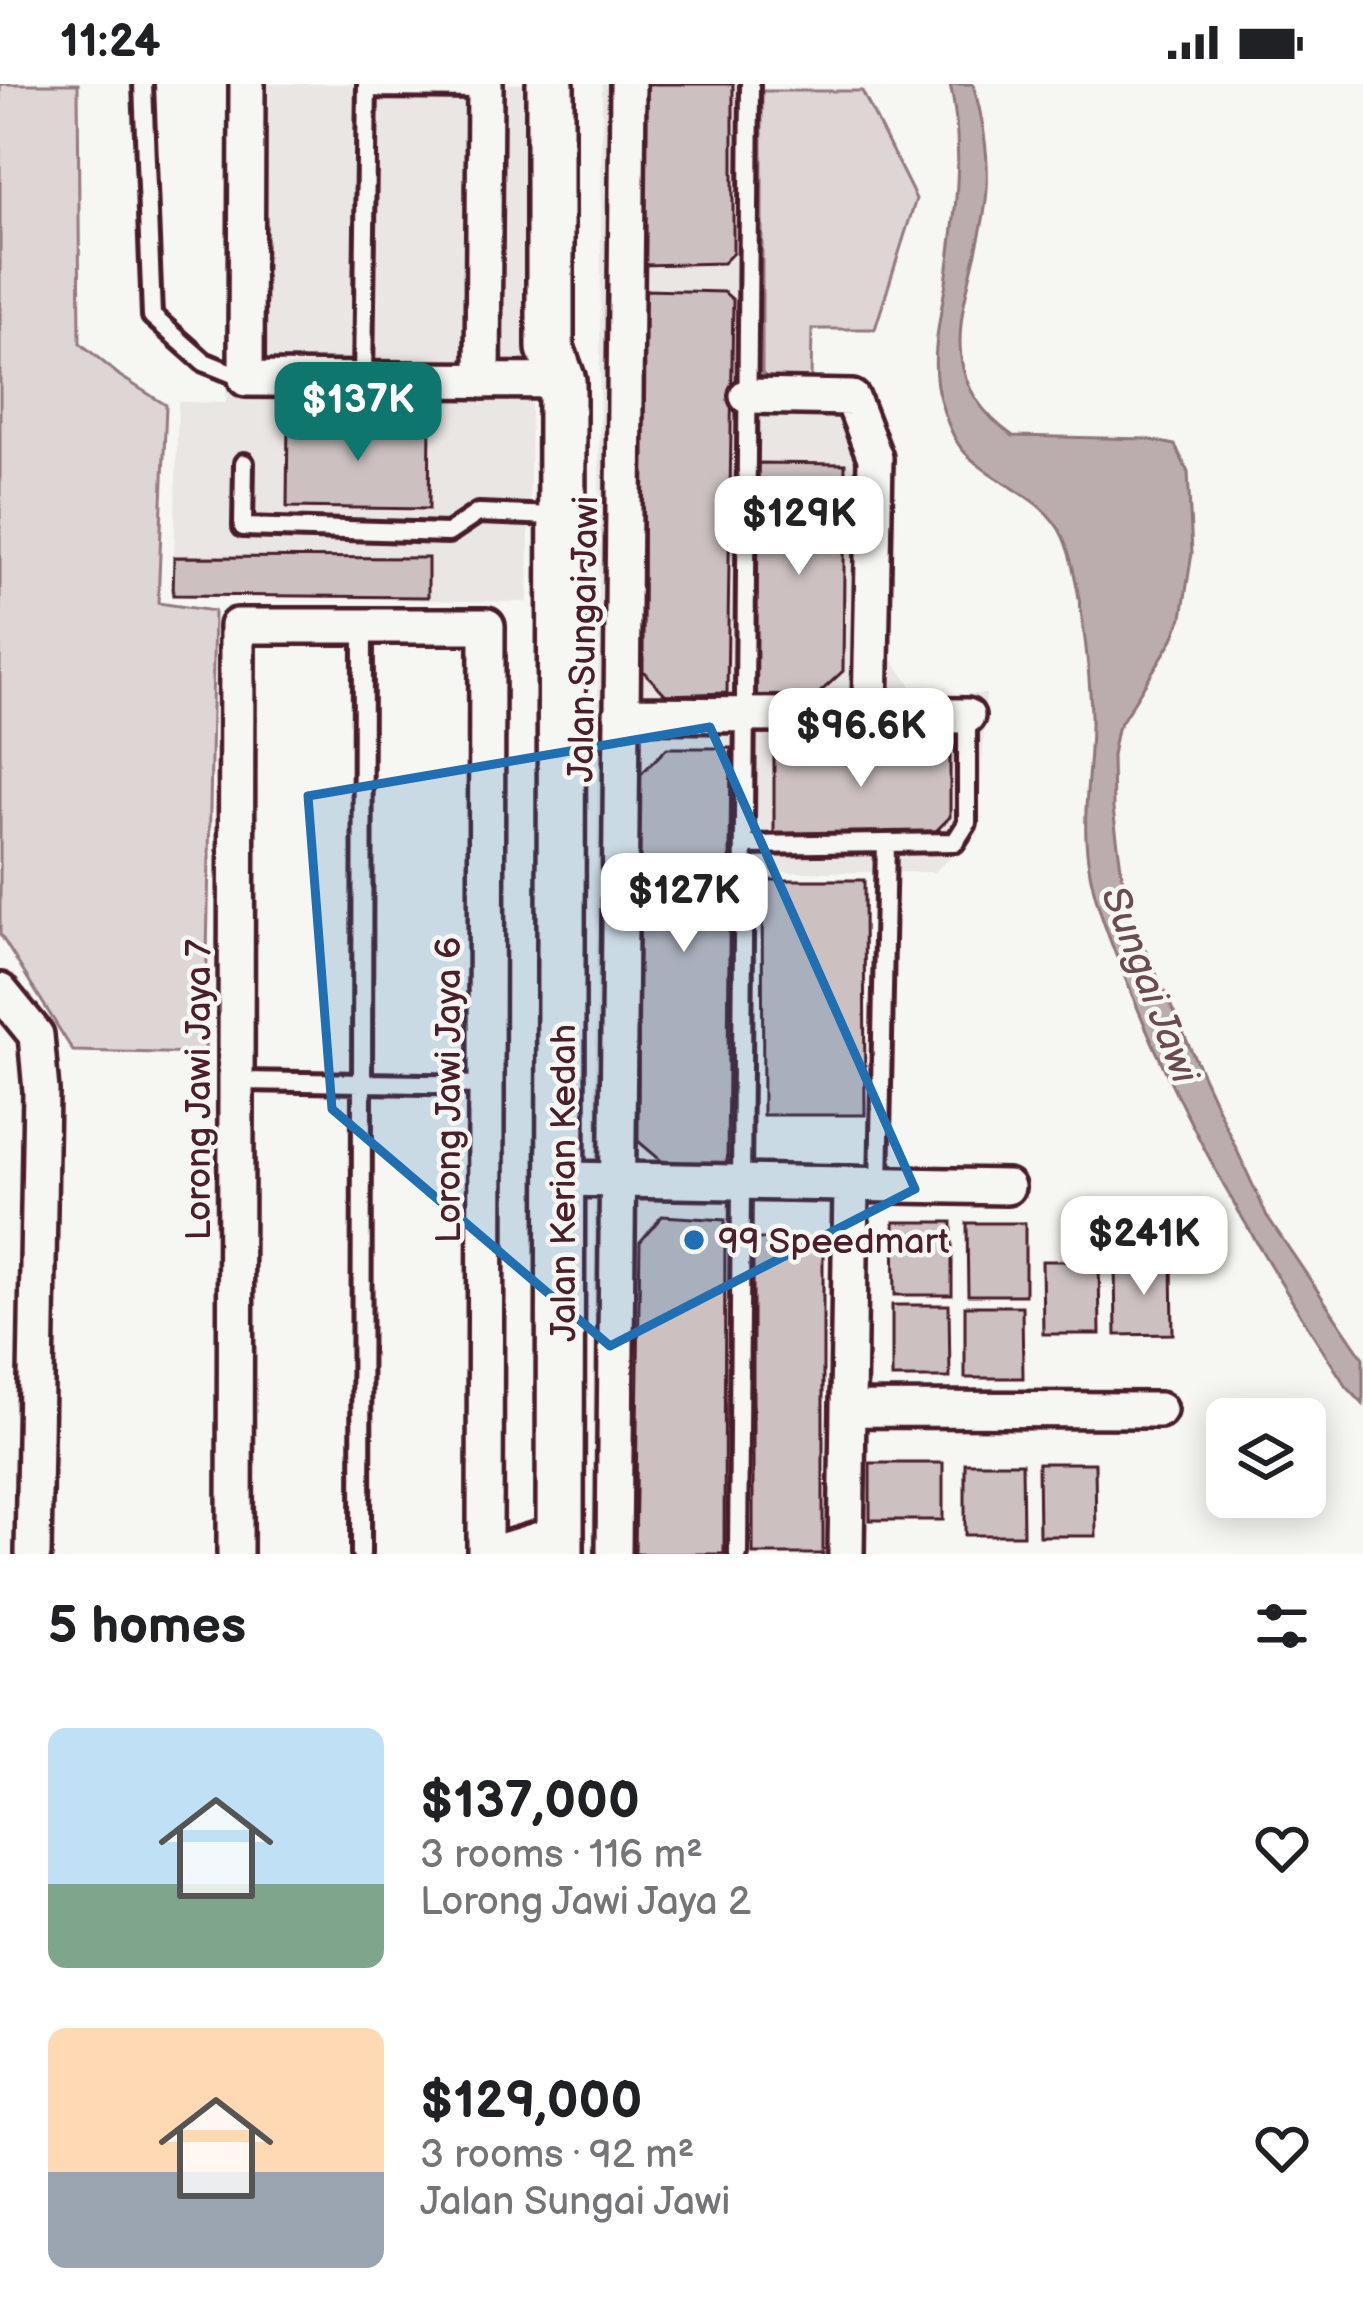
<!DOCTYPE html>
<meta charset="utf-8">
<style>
:root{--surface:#fff;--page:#f6f6f6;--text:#202124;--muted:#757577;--accent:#0f766e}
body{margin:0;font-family:"Balsamiq Sans",sans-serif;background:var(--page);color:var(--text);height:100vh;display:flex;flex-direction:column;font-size:45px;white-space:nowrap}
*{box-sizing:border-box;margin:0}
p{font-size:39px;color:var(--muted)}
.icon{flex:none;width:66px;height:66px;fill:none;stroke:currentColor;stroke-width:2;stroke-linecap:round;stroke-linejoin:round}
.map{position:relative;height:1470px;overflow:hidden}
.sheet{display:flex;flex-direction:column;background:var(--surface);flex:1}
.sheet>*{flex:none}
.controls{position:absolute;left:1206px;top:1314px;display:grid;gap:24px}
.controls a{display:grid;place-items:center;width:120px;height:120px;border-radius:18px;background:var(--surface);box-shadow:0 6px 30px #0003;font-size:60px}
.price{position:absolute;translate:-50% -102px;padding:0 27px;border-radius:24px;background:#fff;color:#222;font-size:39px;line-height:78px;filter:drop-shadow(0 3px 6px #0008)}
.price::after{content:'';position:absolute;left:50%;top:72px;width:36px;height:27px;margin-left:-18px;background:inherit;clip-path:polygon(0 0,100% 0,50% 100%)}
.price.active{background:var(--accent);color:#fff}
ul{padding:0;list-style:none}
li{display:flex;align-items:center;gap:36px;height:300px;padding:0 48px}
li span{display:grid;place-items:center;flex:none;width:336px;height:240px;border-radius:18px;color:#555}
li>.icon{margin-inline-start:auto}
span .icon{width:144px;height:144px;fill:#fffc;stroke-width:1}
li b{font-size:51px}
h2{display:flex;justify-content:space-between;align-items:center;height:144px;padding:0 48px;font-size:51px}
.status{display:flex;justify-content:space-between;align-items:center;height:84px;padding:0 60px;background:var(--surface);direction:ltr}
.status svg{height:33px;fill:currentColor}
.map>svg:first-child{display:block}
.built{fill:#e9e6e3}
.green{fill:#ddd6d5;stroke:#947a80;stroke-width:3}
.water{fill:#bbadae;stroke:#8e747a;stroke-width:3}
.building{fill:#ccc1c0;stroke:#4a1f2b;stroke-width:3}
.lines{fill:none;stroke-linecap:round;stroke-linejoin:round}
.service-casing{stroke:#4a1f2b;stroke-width:26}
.minor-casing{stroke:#4a1f2b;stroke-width:42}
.secondary-casing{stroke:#4a1f2b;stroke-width:54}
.service{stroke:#f6f6f2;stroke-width:16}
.minor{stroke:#f6f6f2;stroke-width:33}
.secondary{stroke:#f6f6f2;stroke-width:45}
.marked{fill:#1f6fb2;fill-opacity:0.2;stroke:#1f6fb2;stroke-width:9;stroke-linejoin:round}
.poi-dot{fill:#1f6fb2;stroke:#f6f6f2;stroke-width:4.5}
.labels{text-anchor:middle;stroke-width:9;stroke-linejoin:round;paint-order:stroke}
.street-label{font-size:36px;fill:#4a1f2b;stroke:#f6f6f2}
.poi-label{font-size:36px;fill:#4a1f2b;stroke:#f6f6f2;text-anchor:start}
.water-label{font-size:39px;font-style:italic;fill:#6c4a52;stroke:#f6f6f2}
</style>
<div class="status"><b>11:24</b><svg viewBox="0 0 49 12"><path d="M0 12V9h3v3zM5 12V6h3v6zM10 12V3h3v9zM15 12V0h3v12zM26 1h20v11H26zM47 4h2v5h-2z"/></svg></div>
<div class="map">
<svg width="1363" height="1470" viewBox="0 0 1363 1470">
<rect width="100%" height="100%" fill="#f6f6f2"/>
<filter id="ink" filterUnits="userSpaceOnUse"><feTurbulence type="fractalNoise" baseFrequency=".00833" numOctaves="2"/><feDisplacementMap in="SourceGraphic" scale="24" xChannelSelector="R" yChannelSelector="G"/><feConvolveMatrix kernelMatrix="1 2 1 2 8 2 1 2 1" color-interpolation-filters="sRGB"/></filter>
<g filter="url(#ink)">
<path class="built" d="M229,0H526L531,326L528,518L173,511L178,318L226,319Z
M602,0H749L750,302H859L892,361L883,563L917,610H986L978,750L934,788H753L737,1470H592Z"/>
<path class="green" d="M0,0H78L80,259L120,292L166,321L158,519L214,527L205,970L73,967L0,850Z
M762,7H862L916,115L875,245H812L811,296L771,299L762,289Z"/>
<path class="water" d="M950,0H973C985,42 992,87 984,130C970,215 925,290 1013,352L1146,355L1175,361L1188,388L1192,469L1182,533L1173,555L1117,645L1112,671L1113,725L1122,791L1138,850L1267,1132L1363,1274V1320L1346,1302C1265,1177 1190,1052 1133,913C1116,871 1094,822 1088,776C1081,728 1092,680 1091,631C1090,588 1080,491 1063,453C1045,411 989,399 961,364C952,352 944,330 940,315C929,278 940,235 946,198C955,133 965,65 950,0Z"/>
<path class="building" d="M644,0H733V169L723,179L643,181Z
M644,206L724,208L733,216L727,609L666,611L643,587Z
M288,335L430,337L429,425L287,423Z
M756,379L845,380L843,587L817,611L754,612Z
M174,473L428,474V513L173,511Z
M774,662L950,664V733L932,751L774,750Z
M667,664H731L727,1080H665L638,1057L639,692Z
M762,796H864L865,1031H763Z
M662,1132L725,1136L724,1470H635L640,1158Z
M894,1138H952V1211H895Z
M967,1139H1025V1211H968Z
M753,1155H823V1470H753Z
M1042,1177H1099L1100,1250H1043Z
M1172,1177L1173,1250L1116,1251L1115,1178Z
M892,1221H949L950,1294H892Z
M965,1222H1022L1023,1294H965Z
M870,1379H943V1436H870Z
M965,1379H1022L1023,1451H965Z
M1038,1379H1095L1096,1452H1039Z"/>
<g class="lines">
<g class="service-casing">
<path id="service" d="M143,0L152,232L204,278L246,295
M367,4L485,5
M363,296L367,0
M244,379L243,443L448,449L478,429L556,432
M744,761L955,758L967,739V632
M236,997L486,1001
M879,1101L886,759
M361,1470L363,542
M738,1470L750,0"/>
</g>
<g class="minor-casing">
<path id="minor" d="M247,0L246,295L562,297
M483,297L485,0
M747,312L852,314L875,374L870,631
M621,630L967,632
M0,907L36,951L41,1007L33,1470
M563,1095L1007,1103
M848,1325L1159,1326
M235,1470L237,542H487L485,1470
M491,1470L559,1449
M614,1470L628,0
M846,1470L851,1100"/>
</g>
<g class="secondary-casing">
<path id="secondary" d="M550,0V264L562,297L560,1470"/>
</g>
<use href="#service" class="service"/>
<use href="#minor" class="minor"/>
<use href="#secondary" class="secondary"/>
</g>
</g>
<path class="marked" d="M710,643L915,1105L610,1262L332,1025L308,712Z"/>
<circle class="poi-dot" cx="694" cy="1156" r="12"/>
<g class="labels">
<g class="street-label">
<text transform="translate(582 555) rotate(-89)" y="13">Jalan Sungai Jawi</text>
<text transform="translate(197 1006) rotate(-90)" y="13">Lorong Jawi Jaya 7</text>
<text transform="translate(447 1006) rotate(-90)" y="13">Lorong Jawi Jaya 6</text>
<text transform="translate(562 1099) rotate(-90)" y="13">Jalan Kerian Kedah</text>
</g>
<g class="poi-label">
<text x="718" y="1169">99 Speedmart</text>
</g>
<g class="water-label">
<text transform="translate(1151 900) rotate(69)" y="14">Sungai Jawi</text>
</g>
</g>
</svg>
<div class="controls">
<a><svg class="icon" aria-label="layers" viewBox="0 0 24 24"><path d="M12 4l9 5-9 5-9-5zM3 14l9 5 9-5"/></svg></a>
</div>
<b class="price active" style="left:358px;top:380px">$137K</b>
<b class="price" style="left:799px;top:494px">$129K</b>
<b class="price" style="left:861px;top:706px">$96.6K</b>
<b class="price" style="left:684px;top:871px">$127K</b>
<b class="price" style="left:1144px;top:1214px">$241K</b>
</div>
<section class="sheet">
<h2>5 homes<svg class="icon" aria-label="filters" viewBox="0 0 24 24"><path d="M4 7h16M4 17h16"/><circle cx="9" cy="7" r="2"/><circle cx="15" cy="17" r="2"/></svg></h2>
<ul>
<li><span style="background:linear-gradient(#bfe0f5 65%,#7fa58c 0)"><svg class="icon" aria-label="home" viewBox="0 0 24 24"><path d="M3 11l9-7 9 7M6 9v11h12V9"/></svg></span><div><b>$137,000</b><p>3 rooms · 116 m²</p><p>Lorong Jawi Jaya 2</p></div><svg class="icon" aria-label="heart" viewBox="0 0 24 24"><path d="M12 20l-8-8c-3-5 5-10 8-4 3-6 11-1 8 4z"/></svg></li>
<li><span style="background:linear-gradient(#ffd9b3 60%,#9aa5b1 0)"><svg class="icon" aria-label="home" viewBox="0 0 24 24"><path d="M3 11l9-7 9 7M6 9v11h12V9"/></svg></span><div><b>$129,000</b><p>3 rooms · 92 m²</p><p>Jalan Sungai Jawi</p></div><svg class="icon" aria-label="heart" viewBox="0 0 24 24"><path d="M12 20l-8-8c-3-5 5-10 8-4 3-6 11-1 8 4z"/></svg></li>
</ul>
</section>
